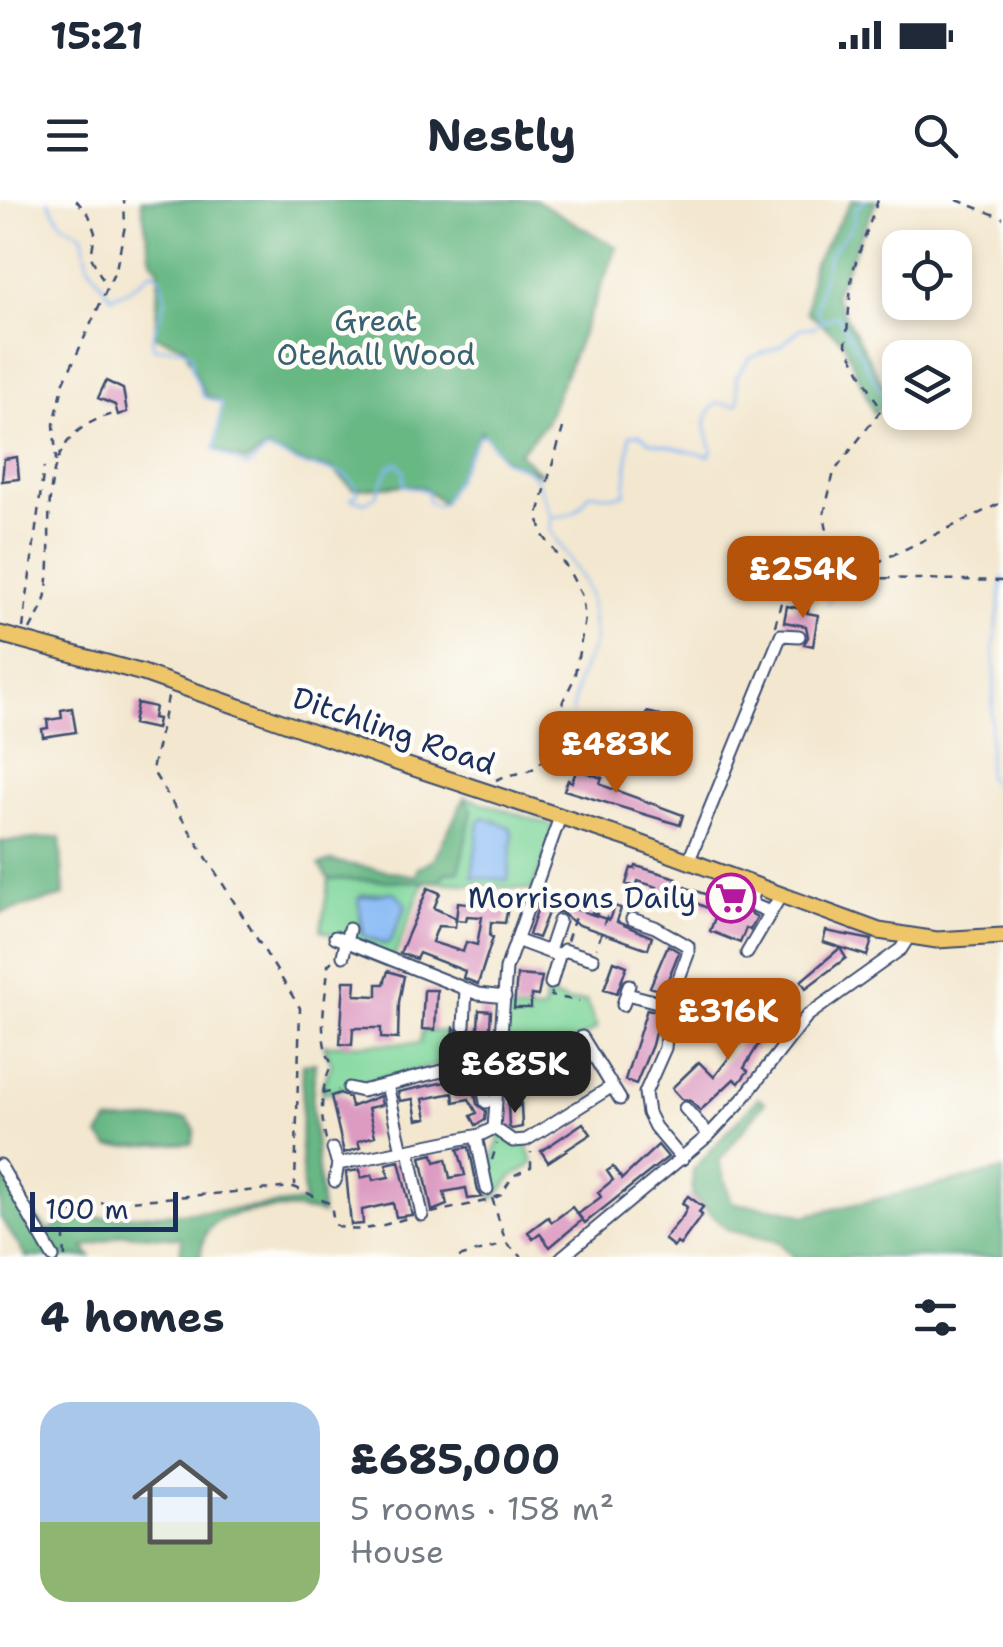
<!DOCTYPE html>
<meta charset="utf-8">
<style>
:root{--surface:#fff;--page:#f2f2f3;--text:#1f2937;--muted:#747a83;--accent:#b45309}
body{margin:0;font-family:"Shantell Sans",sans-serif;background:var(--page);color:var(--text);height:100vh;display:flex;flex-direction:column;font-size:38px;white-space:nowrap}
*{box-sizing:border-box;margin:0}
p{font-size:32px;color:var(--muted)}
.icon{flex:none;width:55px;height:55px;fill:none;stroke:currentColor;stroke-width:2;stroke-linecap:round;stroke-linejoin:round}
.map{position:relative;height:1057px;overflow:hidden}
.sheet{display:flex;flex-direction:column;background:var(--surface);flex:1}
.sheet>*{flex:none}
.buttons{position:absolute;left:882px;top:30px;display:grid;gap:20px}
.buttons a{display:grid;place-items:center;width:90px;height:90px;border-radius:20px;background:var(--surface);box-shadow:0 5px 15px #0003;font-size:50px}
.scale{position:absolute;left:30px;bottom:25px;width:148px;box-sizing:border-box;padding-left:10px;border:5px solid #1b2f5e;border-top:0;font-size:28px;line-height:35px;white-space:nowrap;color:#1b2f5e;-webkit-text-stroke:8px #fdfcf7;paint-order:stroke}
.price{position:absolute;translate:-50% -85px;padding:0 22px;border-radius:20px;background:var(--accent);color:#fff;font-size:32px;line-height:65px;filter:drop-shadow(0 2px 5px #0008)}
.price::after{content:'';position:absolute;left:50%;top:60px;width:30px;height:22px;margin-left:-15px;background:inherit;clip-path:polygon(0 0,100% 0,50% 100%)}
.price.current{background:#222;color:#fff}
ul{padding:0;list-style:none}
li{display:flex;align-items:center;gap:30px;height:250px;padding:0 40px}
li span{display:grid;place-items:center;flex:none;width:280px;height:200px;border-radius:30px;color:#555}
li>.icon{margin-inline-start:auto}
span .icon{width:120px;height:120px;fill:#fffc;stroke-width:1}
li b{font-size:42px}
h2{display:flex;justify-content:space-between;align-items:center;height:120px;padding:0 40px;font-size:42px}
.status{display:flex;justify-content:space-between;align-items:center;height:70px;padding:0 50px;background:var(--surface);direction:ltr}
.status svg{height:28px;fill:currentColor}
header{display:flex;justify-content:space-between;align-items:center;height:130px;padding:0 40px;background:var(--surface);font-size:45px;font-weight:700}
.map>svg:first-child{display:block}
.green{fill:#80d79c;stroke:#4e837d;stroke-width:2.5;fill-rule:evenodd}
.forest{fill:#68b884;stroke:#427471;stroke-width:2.5}
.water{fill:#88baf5;stroke:#5274aa;stroke-width:2.5}
.lines{fill:none;stroke-linecap:round;stroke-linejoin:round}
.stream{stroke:#88baf5;stroke-width:2.5}
.building{fill:#dd9bc2}
.minor-casing{stroke:#3b4b6f;stroke-width:15}
.major-casing{stroke:#3b4b6f;stroke-width:19}
.path{stroke:#3b4b6f;stroke-width:2.5;stroke-dasharray:8 8;stroke-linecap:butt}
.minor{stroke:#fff;stroke-width:11}
.major{stroke:#eec569;stroke-width:15}
.labels{text-anchor:middle;stroke-width:9;stroke-linejoin:round;paint-order:stroke}
.park-label{font-size:30px;fill:#396171;stroke:#fdfcf7}
.street-label{font-size:30px;fill:#1b2f5e;stroke:#fdfcf7}
.poi-label{font-size:30px;fill:#1b2f5e;stroke:#fdfcf7;text-anchor:end}
</style>
<div class="status"><b>15:21</b><svg viewBox="0 0 49 12"><path d="M0 12V9h3v3zM5 12V6h3v6zM10 12V3h3v9zM15 12V0h3v12zM26 1h20v11H26zM47 4h2v5h-2z"/></svg></div>
<header><svg class="icon" aria-label="menu" viewBox="0 0 24 24"><path d="M4 6h16M4 12h16M4 18h16"/></svg>Nestly<svg class="icon" aria-label="search" viewBox="0 0 24 24"><circle cx="10" cy="10" r="6"/><path d="M15 15l6 6"/></svg></header>
<div class="map">
<svg width="1003" height="1057" viewBox="0 0 1003 1057">
<rect width="100%" height="100%" fill="#fdfcf7"/>
<filter id="ink" filterUnits="userSpaceOnUse"><feTurbulence type="fractalNoise" baseFrequency=".01" numOctaves="2"/><feDisplacementMap in="SourceGraphic" scale="20" xChannelSelector="R" yChannelSelector="G"/><feConvolveMatrix kernelMatrix="1 2 1 2 8 2 1 2 1" color-interpolation-filters="sRGB"/></filter>
<filter id="wash" filterUnits="userSpaceOnUse"><feTurbulence type="fractalNoise" baseFrequency=".0048" numOctaves="4" result="noise"/><feDisplacementMap in="SourceGraphic" scale="40" xChannelSelector="R" yChannelSelector="G"/><feGaussianBlur stdDeviation="2.25" result="paint"/><feColorMatrix in="noise" values="0 0 0 0 0 0 0 0 0 0 0 0 0 0 0 0 0 1.4 0 .05"/><feComposite in="paint" operator="in"/></filter>
<g filter="url(#wash)">
<rect width="100%" height="100%" fill="#f3e7cf"/>
<path class="green" d="M465,597L556,627L532,690L439,682L472,611Z
M329,679L424,682L393,760L321,730ZM394,692L406,706L391,740L383,744L364,736L360,729L361,695Z
M548,782L555,784L551,796L569,802L586,801L597,828L545,861L539,855L534,858L532,852L524,856L501,855L500,874L481,877L476,857L363,882L358,890L344,888L322,894L323,883L332,864L324,845L420,843L422,831L452,832L453,841L501,844L504,811H543Z
M501,933L526,940L533,963C526,971 521,970 513,976C504,984 503,994 492,999L493,957Z"/>
<path class="forest" d="M141,0H536L617,48L545,224L519,253L542,275L504,259L481,231L443,303C437,299 429,290 422,287C412,282 368,289 353,289L333,269L306,264L266,249L246,262L215,249L222,203L204,194L184,146L155,136L159,69L151,59Z
M852,0H877L834,95L891,200L874,213L843,141L807,112L812,67Z
M465,597L472,611L459,671L445,673L439,682L329,679L319,665L331,661L416,676L418,668L434,659Z
M60,637L64,696L0,713V642Z
M315,863L312,904L322,1014C298,1006 229,1007 211,1027C203,1034 202,1047 200,1057H180L182,1038L123,1034L84,1048L91,1057H26L0,1017V977L48,1030L74,1019L229,1010L304,1002L301,950L303,864Z
M758,898L765,902L719,961L732,1003L786,1010L804,1016L1003,970V1057H793L779,1042L728,1030L692,996L693,970Z
M187,918L195,930L192,943L109,947L99,936L108,922Z"/>
<path class="water" d="M483,617L510,627L513,634L508,680L472,677L479,621Z
M394,692L406,705L391,740L387,744L364,736L358,698Z"/>
<g class="lines">
<path class="stream" d="M48,0L61,22L83,34L88,64L111,97L128,90L153,71L160,76L166,99L152,139L154,148H181L191,154L192,169L203,197L222,203L215,250L247,267L266,251C280,253 291,261 304,265C327,272 349,266 358,293L351,299L366,302L376,296L389,267L398,263L404,271L403,285L427,291L428,301L437,306L443,303L479,236L485,235L503,260L528,270L537,280L551,317L550,330L583,380L590,398L595,442L578,480L572,513
M824,121L837,115L887,201
M553,317C573,316 580,310 590,293L613,296L625,294L630,235L640,234L649,242L709,256L712,250C706,230 699,219 717,203L734,205L739,203L736,177L750,158L781,146L801,128L815,127L822,122L816,109C817,104 827,58 829,55C842,34 853,34 856,8L865,0
M1003,377L994,447L995,474L987,577L1003,596
M828,403L840,379L837,356"/>
</g>
<g id="blocks">
<path class="building" d="M106,181L123,189L127,212L118,215L115,205L98,198Z
M17,257L19,279L2,281L4,259Z
M798,404L809,406L807,413L818,415L813,446L804,444L808,437L806,426L784,422L787,406L797,408Z
M137,503L155,507L153,518L158,519L156,529L133,524Z
M72,508L76,532L43,537L42,529L48,528L47,520L62,518L61,510Z
M647,512L659,515L652,540L637,536Z
M580,561L588,564L585,572L602,578L600,583L604,586L683,615L680,625L564,590L568,580L572,582Z
M636,666L677,678L675,681L687,688L713,697L718,684L744,693L743,709L757,717L750,730L746,728L740,743L710,731L717,712L672,693L671,696L656,691L657,687L638,681L636,687L626,684L631,668L635,669Z
M428,688L440,693L434,708L456,718L455,727L438,726L432,742L463,752L466,742L477,745L482,717L467,716L466,721L456,720L458,702L508,707L505,723L491,722L490,736L493,737L478,784L463,778L465,771L419,753L416,759L400,753Z
M541,698L609,720L614,706L621,708L617,722L652,737L648,749L576,724L561,712L548,713L538,738L529,735Z
M826,731L872,740L867,756L823,742Z
M668,745L679,752L663,792L650,787Z
M840,748L846,758L806,788L801,781Z
M614,761L627,766L617,793L604,789Z
M388,771L404,776L399,802L398,839L381,838V828H353L352,845L340,844L344,781H356L355,795L377,796V784H384Z
M517,775L542,777L538,796L531,795V808H514Z
M787,788L794,796L763,837L744,868L748,871L739,883L734,879L700,911L691,901L682,899L672,888L699,862L714,877L745,837L749,840L776,799Z
M424,790H437L435,830L422,829Z
M647,809L659,812L658,820L652,845L636,884L625,880Z
M479,810L491,811L489,842L453,840L454,828L463,835L478,829Z
M569,848L583,870L573,877L558,855Z
M469,861L477,904L486,911L485,920L476,925L471,916L477,913L469,899L454,902L453,893L423,899L427,918L417,920L413,899L400,901L398,892L459,879L455,866Z
M340,893L349,898L351,907L380,896L382,905L368,908L375,936L358,941L360,948L344,953L331,896Z
M518,902L517,907L521,904L522,927L512,929L509,927L508,903Z
M583,923L591,934L548,962L541,951Z
M658,945L668,957L585,1023L578,1014L601,997L598,992L613,980L607,971L613,967L622,979Z
M469,947L478,991L482,997L468,999L466,988L444,992L447,1005L432,1011L421,957L433,954L435,962L446,959L450,978L465,975L458,949Z
M399,961L412,1015L396,1017L393,1003L362,1010L363,1024L351,1025L346,972L360,970L361,978L372,975L373,980L389,977L386,964Z
M688,996L703,1007L699,1012L702,1015L680,1045L677,1043L674,1047L664,1039L683,1016L687,1007L682,1003Z
M572,1007L582,1020L550,1047L540,1034L533,1039L528,1032L548,1017L552,1022Z"/>
</g>
</g>
<g filter="url(#ink)">
<use href="#blocks" fill-opacity="0" stroke="#3b4b6f" stroke-width="2.5"/>
<g class="lines">
<g class="minor-casing">
<path id="minor" d="M689,660L781,435L799,436
M756,684L751,704L770,712
M632,719L655,727L688,746V754L669,805L665,848L645,893L648,913L655,927L682,959
M335,737L478,794L505,797
M516,740L559,756L551,783
M549,751L559,721
M747,753L781,695
M343,756L349,729
M559,756L564,750L593,759
M627,794L669,805
M623,805L629,785
M464,826L466,789
M582,837L620,899
M478,864L486,902
M387,885L402,951
M349,888L362,891L446,870
M685,908L709,935
M494,928L506,769L560,617
M476,936L487,989
M333,949L338,964L335,981
M409,950L422,1015
M338,964L480,935L494,928L513,941L526,940L611,887
M0,965L53,1057
M562,1057L709,935L742,900L807,816L901,749L908,738"/>
</g>
<g class="major-casing">
<path id="major" d="M0,434L143,473L393,561L629,639L879,731L937,740L1003,736"/>
</g>
<path class="path" d="M76,0L89,15L95,33L91,57L106,86
M957,0L1003,18
M56,262L54,224L64,182L116,69L125,26L124,0
M835,377L824,314L834,272L881,210L846,145L852,73L878,0
M847,377L1003,302
M775,426L787,379L835,377L1003,381
M23,428L44,267
M30,430C36,418 44,407 46,394C58,328 25,237 113,214
M168,497L152,570L300,808L295,985
M496,580C519,569 530,579 548,554L563,501L574,479L585,419L582,396L568,369L542,334L538,314L563,228
M567,741L578,708L606,717L597,748
M552,792L551,796L579,801
M513,851L537,852L545,861L575,842
M322,894L338,890
M326,940C320,913 320,889 332,864C315,837 327,796 328,765L333,760
M492,960L497,944
M492,998L506,1043L522,1057
M494,998L501,995L513,976L531,967V952
M431,1013L486,1001
M65,1057L63,1021L82,1005L294,987L331,1004L334,1024C357,1038 388,1022 413,1017
M459,1057L505,1044"/>
<use href="#minor" class="minor"/>
<use href="#major" class="major"/>
</g>
</g>
<defs>
<g id="supermarket-ring" transform="scale(2.5)"><circle r="9.5" fill="#fdfcf7" stroke="#b5179e" stroke-width="1.5"/><path d="M-6-5.5h2.5l.6 2H6L4.5 2H-2.5L-4.4-4H-6ZM-1.5 3.2a1.3 1.3 0 1 0 .1 0ZM3 3.2a1.3 1.3 0 1 0 .1 0Z" fill="#b5179e"/></g>
</defs>
<g fill-rule="evenodd">
<use href="#supermarket-ring" x="731" y="698"/>
</g>
<g class="labels">
<g class="park-label">
<text x="376" y="131">Great<tspan x="376" dy="34">Otehall Wood</tspan></text>
</g>
<g class="street-label">
<text transform="translate(394 531) rotate(19)" y="10">Ditchling Road</text>
</g>
<g class="poi-label">
<text x="696" y="708">Morrisons Daily</text>
</g>
</g>
</svg>
<div class="buttons">
<a><svg class="icon" aria-label="locate" viewBox="0 0 24 24"><circle cx="12" cy="12" r="6"/><path d="M12 2v4M12 18v4M2 12h4M18 12h4"/></svg></a>
<a><svg class="icon" aria-label="layers" viewBox="0 0 24 24"><path d="M12 4l9 5-9 5-9-5zM3 14l9 5 9-5"/></svg></a>
</div>
<div class="scale">100 m</div>
<b class="price" style="left:803px;top:421px">£254K</b>
<b class="price" style="left:616px;top:596px">£483K</b>
<b class="price" style="left:728px;top:863px">£316K</b>
<b class="price current" style="left:515px;top:916px">£685K</b>
</div>
<section class="sheet">
<h2>4 homes<svg class="icon" aria-label="filters" viewBox="0 0 24 24"><path d="M4 7h16M4 17h16"/><circle cx="9" cy="7" r="2"/><circle cx="15" cy="17" r="2"/></svg></h2>
<ul>
<li><span style="background:linear-gradient(#a9c7e8 60%,#8fb573 0)"><svg class="icon" aria-label="home" viewBox="0 0 24 24"><path d="M3 11l9-7 9 7M6 9v11h12V9"/></svg></span><div><b>£685,000</b><p>5 rooms · 158 m²</p><p>House</p></div></li>
</ul>
</section>
